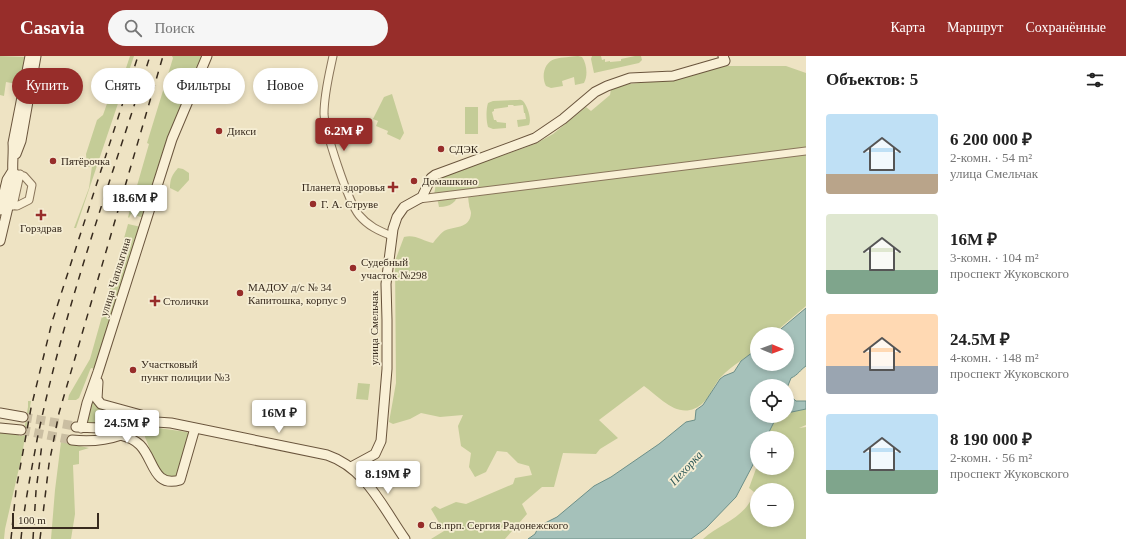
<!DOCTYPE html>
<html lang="ru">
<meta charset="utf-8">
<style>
:root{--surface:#fff;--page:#f6f6f6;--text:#222;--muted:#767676;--accent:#972d2a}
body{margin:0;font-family:Georgia,serif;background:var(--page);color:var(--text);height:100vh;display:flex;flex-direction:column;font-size:15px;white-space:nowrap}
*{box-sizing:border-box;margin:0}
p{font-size:13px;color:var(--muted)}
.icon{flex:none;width:22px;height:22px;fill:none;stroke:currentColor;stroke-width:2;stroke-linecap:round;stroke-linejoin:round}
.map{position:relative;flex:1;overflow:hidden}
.drawer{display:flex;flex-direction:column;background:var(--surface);width:320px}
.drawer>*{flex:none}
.guide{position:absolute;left:12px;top:12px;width:380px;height:36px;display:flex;gap:8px}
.needle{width:26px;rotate:91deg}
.tools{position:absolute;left:750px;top:271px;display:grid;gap:8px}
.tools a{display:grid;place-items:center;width:44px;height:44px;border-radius:50%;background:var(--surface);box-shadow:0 2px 6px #0003;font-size:20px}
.scale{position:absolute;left:12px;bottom:10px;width:87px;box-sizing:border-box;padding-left:4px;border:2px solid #382b1e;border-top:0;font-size:11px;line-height:14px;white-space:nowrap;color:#382b1e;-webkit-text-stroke:3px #f5edd3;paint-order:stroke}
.price{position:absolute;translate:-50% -34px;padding:0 9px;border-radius:4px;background:#fff;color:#222;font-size:13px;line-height:26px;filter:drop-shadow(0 1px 2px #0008)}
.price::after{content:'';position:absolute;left:50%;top:24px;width:12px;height:9px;margin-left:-6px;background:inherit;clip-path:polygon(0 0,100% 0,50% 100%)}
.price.current{background:var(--accent);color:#fff}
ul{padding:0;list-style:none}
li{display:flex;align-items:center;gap:12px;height:100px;padding:0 20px}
li span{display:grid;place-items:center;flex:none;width:112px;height:80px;border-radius:4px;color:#555}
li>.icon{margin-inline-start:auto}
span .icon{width:48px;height:48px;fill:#fffc;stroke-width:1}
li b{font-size:17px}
h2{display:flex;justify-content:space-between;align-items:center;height:48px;padding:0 20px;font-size:17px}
.pill{padding:0 14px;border-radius:18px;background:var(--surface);box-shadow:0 2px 6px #0003;font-size:14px;line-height:36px}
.pill.current{background:var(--accent);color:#fff}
header{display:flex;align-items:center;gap:24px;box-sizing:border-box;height:56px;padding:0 20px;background:var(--accent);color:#fff}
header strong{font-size:19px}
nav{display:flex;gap:22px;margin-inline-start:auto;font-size:14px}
.search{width:280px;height:36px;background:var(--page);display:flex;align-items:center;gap:10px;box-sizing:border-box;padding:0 14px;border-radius:22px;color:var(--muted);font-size:15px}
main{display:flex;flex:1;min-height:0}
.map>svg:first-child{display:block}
.green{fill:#c4cc97;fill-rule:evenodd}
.water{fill:#a5c1ba;stroke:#6c8f88}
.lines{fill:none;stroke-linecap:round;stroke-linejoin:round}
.secondary-tunnel{stroke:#cabea2;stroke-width:9;stroke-dasharray:9 4.5;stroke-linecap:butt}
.street-casing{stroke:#88745a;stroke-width:9}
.secondary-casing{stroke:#6a553d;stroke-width:11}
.street{stroke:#f9f0d6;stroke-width:7}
.secondary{stroke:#f9f0d6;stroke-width:9}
.rail{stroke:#382b1e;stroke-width:1.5;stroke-dasharray:7 7;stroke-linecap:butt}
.poi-dot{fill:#972d2a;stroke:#f5edd3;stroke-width:1.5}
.labels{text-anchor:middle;stroke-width:3.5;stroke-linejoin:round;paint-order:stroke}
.poi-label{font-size:11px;fill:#382b1e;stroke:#f5edd3;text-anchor:start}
.street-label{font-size:11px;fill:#382b1e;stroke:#f5edd3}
.water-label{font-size:12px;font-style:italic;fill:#2d5857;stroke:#f5edd3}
</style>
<header>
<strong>Casavia</strong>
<div class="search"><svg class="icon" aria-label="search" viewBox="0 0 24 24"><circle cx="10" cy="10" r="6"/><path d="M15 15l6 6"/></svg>Поиск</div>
<nav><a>Карта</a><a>Маршрут</a><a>Сохранённые</a></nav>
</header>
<main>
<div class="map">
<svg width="806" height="483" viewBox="0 0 806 483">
<rect width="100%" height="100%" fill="#eee3c3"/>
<path class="green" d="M0,0L26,1L22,29L6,26L4,40L0,39Z
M130,0H134L76,172H74L89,132L92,110L87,111L86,98L97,64L103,59L109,42L102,36L107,18L123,21Z
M172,0H204L144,162L131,158L129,162L128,161L149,88L147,87L173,2Z
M578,0L582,1C587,8 588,20 584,27L575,29L574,21L562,25L563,30L551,32L546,30C541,21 544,6 555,3C562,1 571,1 578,0Z
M592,0H601L602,4L605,3V6L610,5V6L621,5V3L635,0H641L642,4L639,7L594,17L591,3Z
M719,10H786L806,17V250L773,278H757V293C745,303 732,309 721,321C714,328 711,339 704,346C681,368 661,342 644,330L599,364L618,382L600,393L596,398L563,397L554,431H542L522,448L527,458L505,483H431L444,475L431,453L435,450L440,453L456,446L466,448L513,428L515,422L532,419L529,410L518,407L507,396L497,395L486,416L475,421L469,411L471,397L461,390L458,370L463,359L440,361L421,357L410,363L393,368L389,366L396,327L395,205L404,181C415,178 423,185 433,187C436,183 440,178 444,175C452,170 470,174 471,157C471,154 469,152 469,148C468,143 469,141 466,136H460C456,146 451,151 439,151L438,146L434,139L436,127L441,121L535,88L553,78L586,51L591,55L610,39L611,33L629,28L679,23Z
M392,38L404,77L400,84L387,78L388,75L376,70L378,65L373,63L384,41Z
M516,44C518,44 521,43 523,45C527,49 532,63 529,69L518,71L517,64L526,63L525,57H524L523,49L514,50L513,49H508V51L494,53V55L492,56L494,64H496L497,66L506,67V72L493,73L488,71C486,64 486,53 488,47L493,45Z
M465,51H478V78H465Z
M178,112L183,113L189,117V124L178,136L170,132C170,123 172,119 178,112Z
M128,168L141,171L96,313L91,312L90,314L79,342L76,344H68L69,339L90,303Z
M95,327L97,350L101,353L146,363L88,369L87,366Z
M358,327L370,328L368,344L356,343Z
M28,345H31L22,399L5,473L4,483H0V375L18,377L19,380H23L28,351Z
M806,353V369L799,372L806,371V483H703C720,467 747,462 754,436L749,432L757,410V412H787V382H766L776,360H787V357ZM757,434H787V464H757Z
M151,371L187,376L190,379L180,419L174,424L159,416L145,381L144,373Z
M61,386L89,392L79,395V408L73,409L75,458L71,483H51L55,434Z"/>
<path class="water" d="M806,252V310C800,314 798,319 791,322L787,332V330H757V360H777L766,382H757V401L736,441L706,472L691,483H528L535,478L539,470L557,461L594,430L611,421L659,388L686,366L695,364L696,354L703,349L720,323L724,320L734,316L741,305L757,293V308H787V278H775Z
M787,339H789L796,345H806V353L787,357Z"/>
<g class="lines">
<path class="secondary-tunnel" d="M23,361L75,370
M21,374L72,384"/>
<g class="street-casing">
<path id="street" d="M333,0C329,19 324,38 324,58C325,75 348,146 359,159C368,170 379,175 392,180
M419,143L806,95
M8,149L17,150L29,144L32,129L24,120L12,116
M13,150L20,118"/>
</g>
<g class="secondary-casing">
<path id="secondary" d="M16,98L21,85L36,0
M0,154L7,124L12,116
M0,185L14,126C11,113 14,100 13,87L30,0
M98,326L97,343L101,348L152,362
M0,357L23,361
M76,371L99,372L142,365L171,367L327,399C366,412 383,452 405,483
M0,372L21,374
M81,372L87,347L98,316L172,83L207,0
M120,379C128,381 134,383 140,389C154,403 153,432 180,424L195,372
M72,384C89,386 104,385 121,379C130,375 138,371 147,369
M351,411L375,398L381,385L387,313V264L386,228L393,173L397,161L404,151L422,141L431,122L435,119L535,82L563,63L595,36L607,30L630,22L673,20L725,5L723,0"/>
</g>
<use href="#street" class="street"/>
<use href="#secondary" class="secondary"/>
<path class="rail" d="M11,483L16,434L31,352L52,266L138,0
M21,483C24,450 31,417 37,384C64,253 110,127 150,0
M33,483L36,435L42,388
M40,483L49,408L59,357L163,0"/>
</g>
<g class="poi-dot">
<circle cx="219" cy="75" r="4"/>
<circle cx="441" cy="93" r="4"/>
<circle cx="53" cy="105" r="4"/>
<circle cx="414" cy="125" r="4"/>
<path d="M391 125h4v4h4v4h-4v4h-4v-4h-4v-4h4z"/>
<circle cx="313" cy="148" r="4"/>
<path d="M39 153h4v4h4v4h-4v4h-4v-4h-4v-4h4z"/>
<circle cx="353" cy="212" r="4"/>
<circle cx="240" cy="237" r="4"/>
<path d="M153 239h4v4h4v4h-4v4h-4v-4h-4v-4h4z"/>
<circle cx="133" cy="314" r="4"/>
<circle cx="421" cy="469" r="4"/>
</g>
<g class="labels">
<g class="poi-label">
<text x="227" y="79">Дикси</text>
<text x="449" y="97">СДЭК</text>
<text x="61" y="109">Пятёрочка</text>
<text x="422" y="129">Домашкино</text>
<text x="385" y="135" text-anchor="end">Планета здоровья</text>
<text x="321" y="152">Г. А. Струве</text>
<text x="41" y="176" text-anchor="middle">Горздрав</text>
<text x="361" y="210">Судебный<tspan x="361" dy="13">участок №298</tspan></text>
<text x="248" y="235">МАДОУ д/с № 34<tspan x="248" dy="13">Капитошка, корпус 9</tspan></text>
<text x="163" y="249">Столички</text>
<text x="141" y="312">Участковый<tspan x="141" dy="13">пункт полиции №3</tspan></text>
<text x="429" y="473">Св.прп. Сергия Радонежского</text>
</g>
<g class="street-label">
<text transform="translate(115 221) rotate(-73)" y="4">улица Чаплыгина</text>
<text transform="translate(374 272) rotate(-90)" y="4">улица Смельчак</text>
</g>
<g class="water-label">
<text transform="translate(686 412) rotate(-47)" y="4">Пехорка</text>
</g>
</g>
</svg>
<div class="tools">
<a><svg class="needle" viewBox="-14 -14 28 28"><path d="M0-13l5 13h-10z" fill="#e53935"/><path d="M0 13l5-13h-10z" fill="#767676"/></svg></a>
<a><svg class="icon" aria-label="locate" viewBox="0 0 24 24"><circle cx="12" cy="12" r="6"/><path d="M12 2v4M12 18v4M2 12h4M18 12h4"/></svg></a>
<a>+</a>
<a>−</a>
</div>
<div class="scale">100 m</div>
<b class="price current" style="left:344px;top:96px">6.2M ₽</b>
<b class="price" style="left:135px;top:163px">18.6M ₽</b>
<b class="price" style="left:279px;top:378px">16M ₽</b>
<b class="price" style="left:127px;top:388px">24.5M ₽</b>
<b class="price" style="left:388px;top:439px">8.19M ₽</b>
<div class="guide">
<a class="pill current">Купить</a>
<a class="pill">Снять</a>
<a class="pill">Фильтры</a>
<a class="pill">Новое</a>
</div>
</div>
<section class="drawer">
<h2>Объектов: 5<svg class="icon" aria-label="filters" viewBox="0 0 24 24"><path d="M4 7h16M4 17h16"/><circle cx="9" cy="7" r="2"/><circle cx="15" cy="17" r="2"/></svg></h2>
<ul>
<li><span style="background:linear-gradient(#bfe0f5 75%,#b9a48a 0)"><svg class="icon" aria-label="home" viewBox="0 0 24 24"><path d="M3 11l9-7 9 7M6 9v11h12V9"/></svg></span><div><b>6 200 000 ₽</b><p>2-комн. · 54 m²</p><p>улица Смельчак</p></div></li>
<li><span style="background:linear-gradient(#dfe7d0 70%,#7fa58c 0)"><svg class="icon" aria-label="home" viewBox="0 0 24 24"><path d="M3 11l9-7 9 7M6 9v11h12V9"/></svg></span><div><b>16M ₽</b><p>3-комн. · 104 m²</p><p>проспект Жуковского</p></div></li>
<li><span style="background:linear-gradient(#ffd9b3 65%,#9aa5b1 0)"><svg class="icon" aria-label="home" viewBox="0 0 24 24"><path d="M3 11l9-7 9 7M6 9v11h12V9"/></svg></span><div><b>24.5M ₽</b><p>4-комн. · 148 m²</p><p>проспект Жуковского</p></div></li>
<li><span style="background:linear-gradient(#bfe0f5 70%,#7fa58c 0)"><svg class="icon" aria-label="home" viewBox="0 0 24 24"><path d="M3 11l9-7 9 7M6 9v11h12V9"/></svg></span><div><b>8 190 000 ₽</b><p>2-комн. · 56 m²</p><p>проспект Жуковского</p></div></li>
</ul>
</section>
</main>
